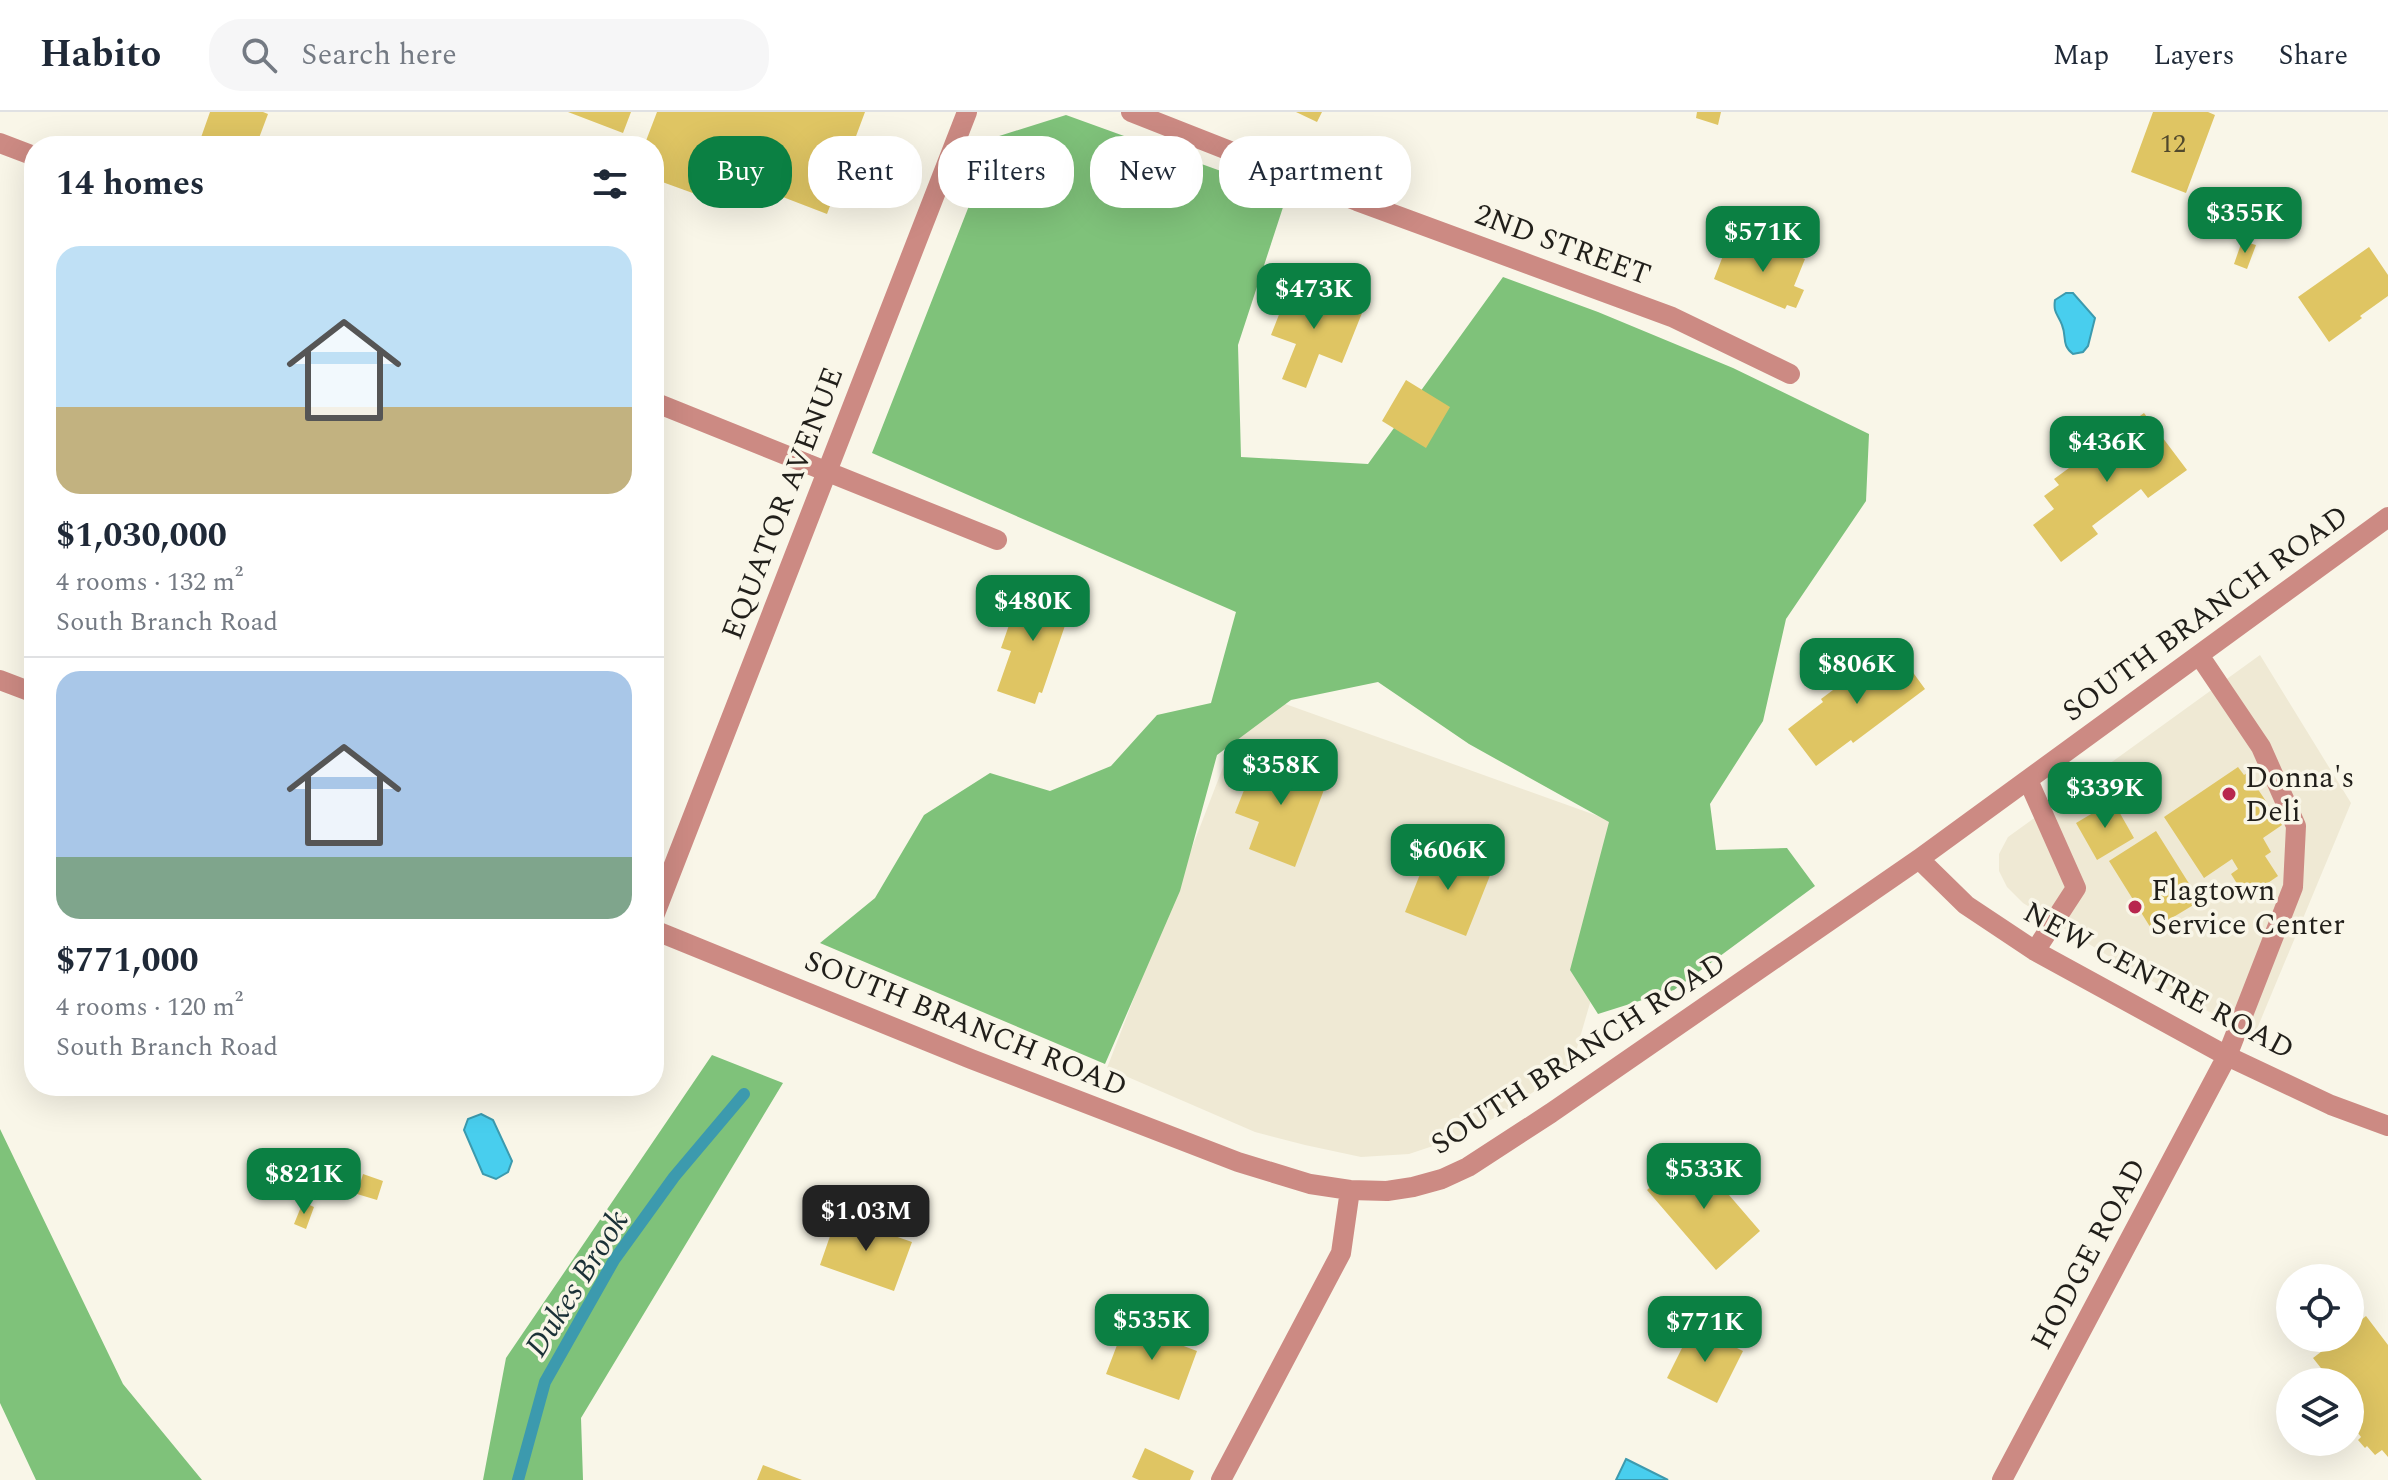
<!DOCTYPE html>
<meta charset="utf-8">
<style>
:root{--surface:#fff;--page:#f6f6f7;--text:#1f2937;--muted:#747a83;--line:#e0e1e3;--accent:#0b8043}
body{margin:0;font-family:Spectral,serif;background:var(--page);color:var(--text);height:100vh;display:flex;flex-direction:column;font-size:30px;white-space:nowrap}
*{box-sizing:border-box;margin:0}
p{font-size:26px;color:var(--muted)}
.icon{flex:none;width:44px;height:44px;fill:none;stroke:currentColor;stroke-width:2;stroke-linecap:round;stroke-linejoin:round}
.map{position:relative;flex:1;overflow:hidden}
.sheet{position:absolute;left:24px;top:24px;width:640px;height:960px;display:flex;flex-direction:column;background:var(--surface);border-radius:32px;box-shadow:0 8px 32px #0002}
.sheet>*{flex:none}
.banner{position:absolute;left:688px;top:24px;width:760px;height:72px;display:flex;gap:16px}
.fabs{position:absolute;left:2276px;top:1152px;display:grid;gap:16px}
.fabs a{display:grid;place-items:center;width:88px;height:88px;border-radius:50%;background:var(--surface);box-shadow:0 8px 32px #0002;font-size:40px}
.price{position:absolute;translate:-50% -68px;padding:0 18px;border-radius:16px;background:var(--accent);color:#fff;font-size:26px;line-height:52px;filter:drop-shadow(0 2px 4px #0008)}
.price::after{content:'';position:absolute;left:50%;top:48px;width:24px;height:18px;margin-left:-12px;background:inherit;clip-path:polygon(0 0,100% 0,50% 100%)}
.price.current{background:#222;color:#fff}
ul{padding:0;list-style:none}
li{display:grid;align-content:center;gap:16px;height:424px;padding:0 32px}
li+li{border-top:2px solid var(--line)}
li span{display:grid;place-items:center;height:248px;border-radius:24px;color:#555}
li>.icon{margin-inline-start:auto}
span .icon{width:144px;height:144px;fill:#fffc;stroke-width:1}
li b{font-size:34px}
h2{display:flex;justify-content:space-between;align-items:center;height:96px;padding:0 32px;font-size:34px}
.pill{padding:0 28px;border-radius:32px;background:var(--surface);box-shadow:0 8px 32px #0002;font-size:28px;line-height:72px}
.pill.current{background:var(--accent);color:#fff}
header{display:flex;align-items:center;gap:48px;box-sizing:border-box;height:112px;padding:0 40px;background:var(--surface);border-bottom:2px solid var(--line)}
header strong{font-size:38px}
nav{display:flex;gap:44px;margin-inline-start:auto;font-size:28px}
.search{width:560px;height:72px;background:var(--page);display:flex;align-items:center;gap:20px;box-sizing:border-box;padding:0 28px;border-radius:32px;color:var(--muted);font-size:30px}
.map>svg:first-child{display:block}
.built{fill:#efe9d4}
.forest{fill:#7fc27a}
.water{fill:#48ceee;stroke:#3c9aae;stroke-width:2}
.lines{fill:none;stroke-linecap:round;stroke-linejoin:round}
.stream{stroke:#3c9aae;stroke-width:12}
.building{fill:#dfc563}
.minor{stroke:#cc8a83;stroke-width:20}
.poi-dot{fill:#b8274e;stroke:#f9f6e8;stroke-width:3}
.labels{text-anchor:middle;stroke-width:7;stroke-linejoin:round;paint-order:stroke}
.number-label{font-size:26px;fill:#50482c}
.street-label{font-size:30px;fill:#211f1a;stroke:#f9f6e8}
.poi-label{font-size:30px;fill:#211f1a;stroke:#f9f6e8;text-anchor:start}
.water-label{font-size:32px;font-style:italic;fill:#1b3137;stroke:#f9f6e8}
</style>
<header>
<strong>Habito</strong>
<div class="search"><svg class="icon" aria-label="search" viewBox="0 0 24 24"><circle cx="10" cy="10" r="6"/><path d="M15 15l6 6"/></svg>Search here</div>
<nav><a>Map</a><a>Layers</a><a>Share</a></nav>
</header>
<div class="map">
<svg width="2388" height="1368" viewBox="0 0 2388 1368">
<rect width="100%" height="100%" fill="#f9f6e8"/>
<path class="built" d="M2260,543L2351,691L2254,924L2126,855L2023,791L2007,775L1999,759V742L2008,725Z
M1252,580L1640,719L1572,953L1502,1002L1451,1028L1409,1042L1361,1045L1305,1033L1255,1020L1107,956Z"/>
<path class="forest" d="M1066,3L1287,83L1238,233L1241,345L1368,352L1503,165L1598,200L1733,256L1869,322L1866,389L1786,507L1763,609L1710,692L1716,738L1787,736L1815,774L1674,878L1598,902L1570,858L1609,710L1469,632L1378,570L1291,588L1217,643L1180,779L1105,952L820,831L875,786L924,703L990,661L1050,679L1111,654L1157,603L1211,591L1236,500L872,341L996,25Z
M712,943L783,971L581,1306L583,1368H483L506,1246Z
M0,1017L123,1272L202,1368H36L0,1291Z"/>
<path class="water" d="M2066,181H2073L2095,206L2088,234L2083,240L2073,242C2061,233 2067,225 2062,213C2058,202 2053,201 2055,188Z
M481,1002L493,1008L512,1049L508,1060L496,1067L483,1062L464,1018L468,1007Z
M1626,1347L1668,1368H1616Z"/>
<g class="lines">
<path class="stream" d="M518,1368L545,1270L614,1148L674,1065L744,982"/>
</g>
<path class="building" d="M210,0H263L268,2L256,34H198Z
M568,0H631L623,21Z
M657,0H865L827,102L733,66L723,92L654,67V34H644Z
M1296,0H1322L1317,10Z
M1697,0H1721L1718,13L1696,6Z
M2153,0H2208L2215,3L2186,81L2131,60Z
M2197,93L2218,101L2211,121L2190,114Z
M1753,126L1805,147L1794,174L1804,178L1796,196L1787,193L1785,197L1714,167L1726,136L1746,145Z
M2242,129L2256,133L2247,157L2234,152Z
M2369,135L2388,163V184L2360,204L2362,206L2329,230L2298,185Z
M1291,172L1362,201L1342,251L1319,242L1306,276L1282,267L1296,232L1271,223Z
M1406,268L1450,295L1426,336L1382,309Z
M2144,301L2187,358L2148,386L2141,377L2092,414L2098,422L2061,450L2033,413L2054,397L2044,384L2059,373L2054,367Z
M1023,473L1073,490L1042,581L1039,580L1035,592L997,579L1011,539L1001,536Z
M1893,533L1925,577L1853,631L1851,628L1816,654L1788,617L1823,590L1821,587Z
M1259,640L1328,667L1295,755L1249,737L1259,710L1235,701Z
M2238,655L2244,663L2247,661L2282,713L2263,726L2271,740L2265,744L2278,764L2246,786L2231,762L2238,757L2232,747L2204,766L2164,705Z
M2113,689L2134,726L2097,748L2076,711Z
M2156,719L2200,789L2152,818L2109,749Z
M1430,737L1491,761L1466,824L1405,800Z
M1692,1040L1760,1119L1716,1158L1647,1078Z
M363,1062L383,1069L377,1088L357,1082Z
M303,1090L314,1095L306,1117L294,1112Z
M837,1104L912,1130L894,1179L820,1153Z
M2366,1204L2388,1233V1345L2382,1338L2375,1343L2367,1334L2365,1336L2358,1328L2361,1325L2355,1317L2363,1310L2350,1294V1270H2332L2313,1246L2339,1226H2350V1217Z
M1125,1212L1197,1239L1179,1288L1106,1262Z
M1693,1214L1743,1239L1717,1291L1667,1266Z
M1145,1336L1194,1359L1190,1368H1139L1132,1365Z
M763,1353L802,1368H757Z"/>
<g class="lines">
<path class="minor" d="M1131,0L1357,89L1672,205L1790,262
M0,31L34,44
M654,290L997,428
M0,568L34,581
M2028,668L2076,776L2035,839
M1919,747L1966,793L2035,839L2227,944L2331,993L2388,1014
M654,804L967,0
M654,818L971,947L1238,1050L1310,1072L1350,1078L1387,1079L1413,1075L1442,1067L1468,1055L1551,1001L1919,747L2388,405
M1221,1368L1341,1141L1350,1078
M2002,1368L2227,944L2293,775L2296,714L2261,635L2199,543"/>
</g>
<g class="poi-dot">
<circle cx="2229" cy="682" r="8"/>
<circle cx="2135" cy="795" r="8"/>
</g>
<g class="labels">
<g class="number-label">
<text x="2173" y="40">12</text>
</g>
<g class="street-label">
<text transform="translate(1563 132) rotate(20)" y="10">2ND STREET</text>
<text transform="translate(782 391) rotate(-69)" y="10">EQUATOR AVENUE</text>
<text transform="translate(2205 501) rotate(-36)" y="10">SOUTH BRANCH ROAD</text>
<text transform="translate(2159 868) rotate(28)" y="10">NEW CENTRE ROAD</text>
<text transform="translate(966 911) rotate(22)" y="10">SOUTH BRANCH ROAD</text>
<text transform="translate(1578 941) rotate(-33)" y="10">SOUTH BRANCH ROAD</text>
<text transform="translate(2088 1142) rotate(-62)" y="10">HODGE ROAD</text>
</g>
<g class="poi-label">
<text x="2245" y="675">Donna's<tspan x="2245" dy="34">Deli</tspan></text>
<text x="2151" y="788">Flagtown<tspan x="2151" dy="34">Service Center</tspan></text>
</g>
<g class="water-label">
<text transform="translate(576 1171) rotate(-58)" y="11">Dukes Brook</text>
</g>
</g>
</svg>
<div class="fabs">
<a><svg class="icon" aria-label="locate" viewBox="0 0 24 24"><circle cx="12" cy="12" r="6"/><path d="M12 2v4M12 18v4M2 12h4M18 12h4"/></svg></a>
<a><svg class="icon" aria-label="layers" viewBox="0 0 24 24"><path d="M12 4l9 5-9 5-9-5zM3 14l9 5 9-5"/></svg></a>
</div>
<b class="price" style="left:2245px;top:143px">$355K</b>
<b class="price" style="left:1763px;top:162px">$571K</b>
<b class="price" style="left:1314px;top:219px">$473K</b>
<b class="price" style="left:2107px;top:372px">$436K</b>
<b class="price" style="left:1033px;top:531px">$480K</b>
<b class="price" style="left:1857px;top:594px">$806K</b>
<b class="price" style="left:1281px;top:695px">$358K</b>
<b class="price" style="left:2105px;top:718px">$339K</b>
<b class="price" style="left:1448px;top:780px">$606K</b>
<b class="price" style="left:1704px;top:1099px">$533K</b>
<b class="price" style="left:304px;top:1104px">$821K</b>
<b class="price current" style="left:866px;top:1141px">$1.03M</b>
<b class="price" style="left:1152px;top:1250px">$535K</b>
<b class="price" style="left:1705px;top:1252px">$771K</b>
<div class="banner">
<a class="pill current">Buy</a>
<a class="pill">Rent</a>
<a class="pill">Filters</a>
<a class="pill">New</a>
<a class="pill">Apartment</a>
</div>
<section class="sheet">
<h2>14 homes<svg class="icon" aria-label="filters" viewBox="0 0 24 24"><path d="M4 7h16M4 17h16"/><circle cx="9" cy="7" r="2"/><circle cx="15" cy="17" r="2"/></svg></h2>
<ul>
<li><span style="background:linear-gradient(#bfe0f5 65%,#c2b280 0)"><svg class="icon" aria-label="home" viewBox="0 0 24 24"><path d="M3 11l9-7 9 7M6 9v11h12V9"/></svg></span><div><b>$1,030,000</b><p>4 rooms · 132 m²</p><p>South Branch Road</p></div></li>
<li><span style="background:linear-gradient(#a9c7e8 75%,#7fa58c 0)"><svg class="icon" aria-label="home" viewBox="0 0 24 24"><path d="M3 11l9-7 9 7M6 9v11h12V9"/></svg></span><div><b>$771,000</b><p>4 rooms · 120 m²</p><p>South Branch Road</p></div></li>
</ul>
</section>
</div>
